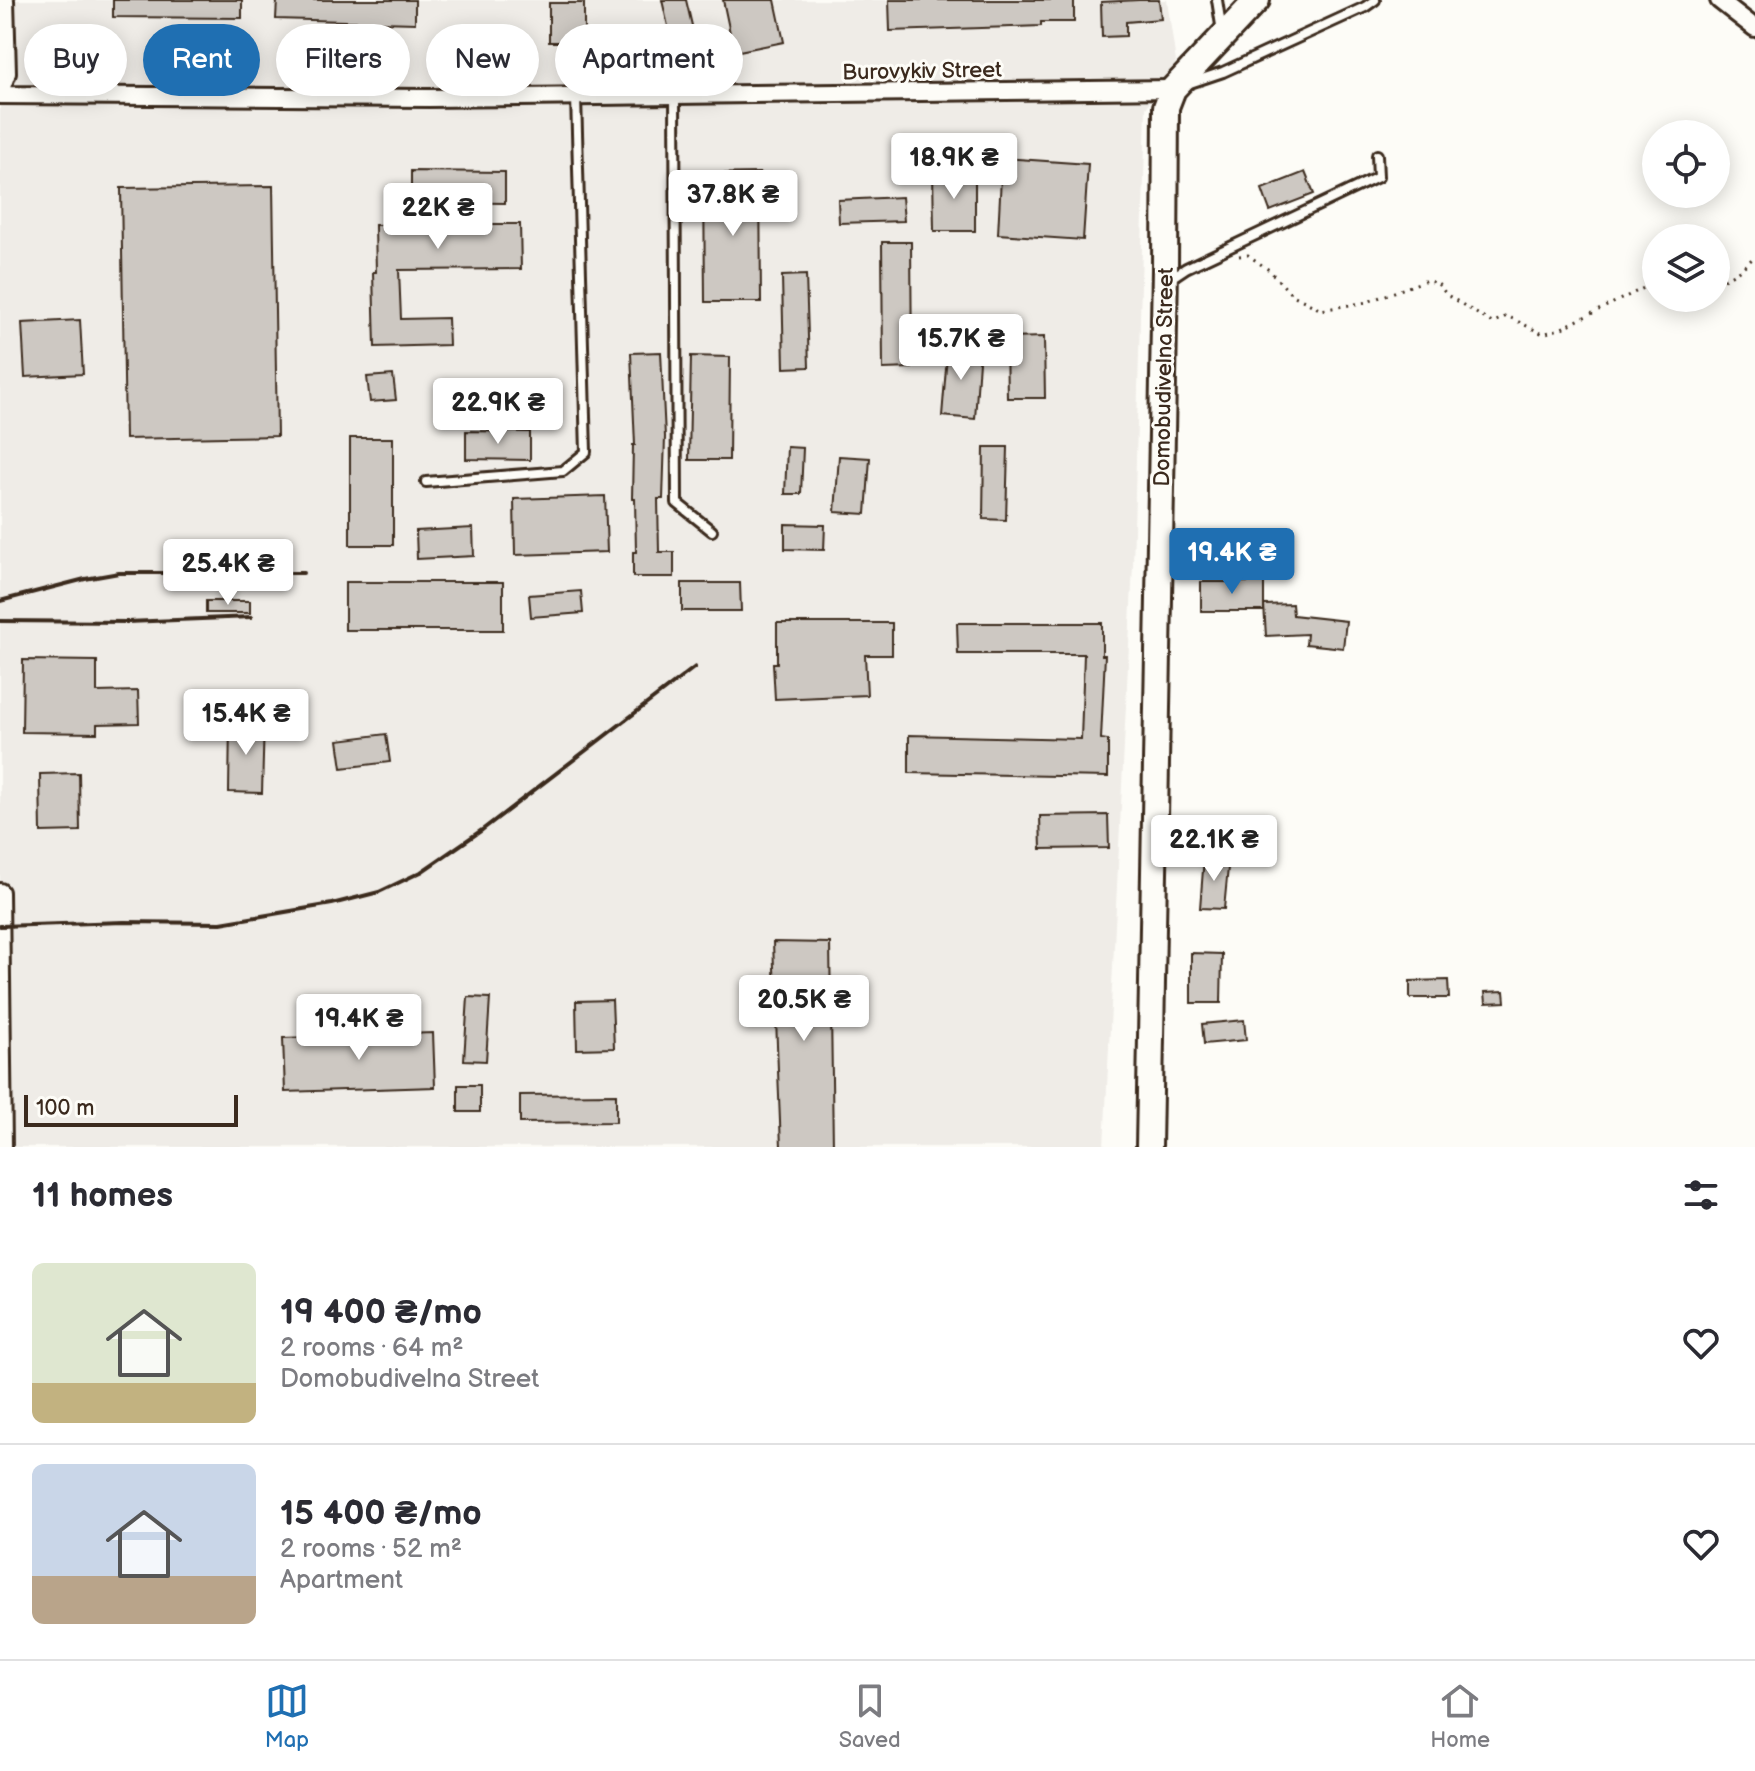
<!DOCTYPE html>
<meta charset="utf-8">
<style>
:root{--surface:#fff;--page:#f2f2f3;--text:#2b2b33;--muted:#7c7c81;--line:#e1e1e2;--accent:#1f6fb2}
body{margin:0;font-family:"Balsamiq Sans",sans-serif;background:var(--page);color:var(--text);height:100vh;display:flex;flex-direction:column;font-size:30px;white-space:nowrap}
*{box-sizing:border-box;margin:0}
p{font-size:26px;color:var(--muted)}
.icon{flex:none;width:44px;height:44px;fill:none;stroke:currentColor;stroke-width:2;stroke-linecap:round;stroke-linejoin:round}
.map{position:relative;height:1147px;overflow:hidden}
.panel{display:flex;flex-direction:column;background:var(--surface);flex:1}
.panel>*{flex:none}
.hud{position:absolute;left:24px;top:24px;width:800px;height:72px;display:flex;gap:16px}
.buttons{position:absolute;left:1642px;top:120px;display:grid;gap:16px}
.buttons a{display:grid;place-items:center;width:88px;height:88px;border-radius:50%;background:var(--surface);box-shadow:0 4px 20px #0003;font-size:40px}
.scale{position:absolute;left:24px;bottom:20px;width:214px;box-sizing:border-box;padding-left:8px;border:4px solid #3b2a1e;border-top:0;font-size:22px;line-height:28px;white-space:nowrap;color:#3b2a1e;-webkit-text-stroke:6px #fdfcf7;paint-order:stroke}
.price{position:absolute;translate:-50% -68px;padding:0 18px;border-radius:8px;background:#fff;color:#222;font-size:26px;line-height:52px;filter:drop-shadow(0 2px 4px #0008)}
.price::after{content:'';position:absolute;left:50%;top:48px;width:24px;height:18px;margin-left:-12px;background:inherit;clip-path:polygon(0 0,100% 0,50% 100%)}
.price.on{background:var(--accent);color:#fff}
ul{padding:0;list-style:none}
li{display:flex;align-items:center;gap:24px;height:200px;padding:0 32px}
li+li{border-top:2px solid var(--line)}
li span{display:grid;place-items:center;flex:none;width:224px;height:160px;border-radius:12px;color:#555}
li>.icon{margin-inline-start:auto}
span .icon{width:96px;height:96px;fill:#fffc;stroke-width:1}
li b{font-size:34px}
h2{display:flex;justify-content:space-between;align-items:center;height:96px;padding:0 32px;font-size:34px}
.pill{padding:0 28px;border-radius:36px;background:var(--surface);box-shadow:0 4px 20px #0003;font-size:28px;line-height:72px}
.pill.on{background:var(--accent);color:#fff}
.menu{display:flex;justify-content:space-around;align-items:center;height:112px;border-top:2px solid var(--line);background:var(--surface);font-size:22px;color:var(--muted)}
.menu a{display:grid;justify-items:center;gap:4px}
.menu .on{color:var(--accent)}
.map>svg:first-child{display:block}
.built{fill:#efece7}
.building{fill:#cdc8c2;stroke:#3b2a1e;stroke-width:2}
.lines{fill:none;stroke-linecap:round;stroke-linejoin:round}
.lane-casing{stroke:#3b2a1e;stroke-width:14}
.street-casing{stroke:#3b2a1e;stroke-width:22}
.secondary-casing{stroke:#3b2a1e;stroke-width:30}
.path{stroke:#3b2a1e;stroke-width:3;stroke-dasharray:2 6;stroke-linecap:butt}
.lane{stroke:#fdfcf7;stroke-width:8}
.street{stroke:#fdfcf7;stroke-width:16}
.secondary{stroke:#fdfcf7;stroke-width:24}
.rail{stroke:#3b2a1e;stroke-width:4}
.labels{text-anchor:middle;stroke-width:6;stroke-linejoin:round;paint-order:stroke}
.street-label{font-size:22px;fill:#3b2a1e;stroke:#fdfcf7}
</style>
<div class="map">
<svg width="1755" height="1147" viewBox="0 0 1755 1147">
<rect width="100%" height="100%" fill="#fdfcf7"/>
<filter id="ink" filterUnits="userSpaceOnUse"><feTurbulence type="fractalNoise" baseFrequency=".0125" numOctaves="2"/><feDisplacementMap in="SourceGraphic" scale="16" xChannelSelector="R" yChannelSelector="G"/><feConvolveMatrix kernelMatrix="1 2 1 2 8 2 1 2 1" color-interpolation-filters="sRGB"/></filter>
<g filter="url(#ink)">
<path class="built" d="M0,0H1167L1176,62L1146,108L1133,565L1104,1147H0Z"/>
<path class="building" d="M113,0H242V18L113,17Z
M277,0H415V23L276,19Z
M662,0H686L697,47L672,50L593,56L592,41L641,39L670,35Z
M723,0H775L784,42L734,52Z
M889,0H1074V22H1041V26L890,31Z
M1139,0H1159L1161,19L1126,22V36L1102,37L1101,2Z
M549,3H584V42H549Z
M1002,158L1088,164L1083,240L998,234Z
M975,170V231H934L933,171Z
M411,171L505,172V203L426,202V224H520L521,269L399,270L401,319L448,318L449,345L375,347L373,272H376L375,225L411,224Z
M1305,172L1314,194L1270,211L1262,189Z
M760,173L761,302H705L704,174Z
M273,186L277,436L125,439L121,188Z
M902,197L904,221L839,223L838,200Z
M882,242H911L912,368L883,369Z
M806,275L809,367L784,368L782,276Z
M80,320L83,374L25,377L22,323Z
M1044,337L1045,398H1007L1006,338Z
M948,344L980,347L975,419L942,416Z
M661,352L665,437L663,499H658L659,552H674V577H633V552H636L635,499H632L633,445H635L631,353Z
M691,356L730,357L729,460H689Z
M393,375L396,400L370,402L367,377Z
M466,431L530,432V460L466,459Z
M350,438H393V545H350Z
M787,447L803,448L801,494H785Z
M984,447H1008L1006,520L983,519Z
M839,456L870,458L866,514L835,512Z
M605,496L607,552L515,555L514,499Z
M785,524L825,525L824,550L785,549Z
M473,528L474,556L417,559L416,531Z
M345,582H503V630H345Z
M1201,582H1264V611H1201Z
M682,583H740L741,611H682Z
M581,591L583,613L531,617L529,595Z
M206,601H250V613H206Z
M1292,604L1293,615L1346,621L1343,648L1306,644L1307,634L1266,636L1264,605Z
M777,623H892V655H865L867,695L775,699L773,663H777Z
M957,623H1102V655H1105L1101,739L1108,740V777L909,773V735L1081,739L1084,654H958Z
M23,660L97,661V692L138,691L139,723L97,724V733L22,732Z
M230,721H264L262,793L229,792Z
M386,734L390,762L342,768L338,740Z
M79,773L80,831L41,832L40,774Z
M1108,815L1109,848L1041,849L1040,816Z
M1204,857H1229L1224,909L1200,908Z
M773,942L830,943L833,1147H781Z
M1191,953L1222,954L1221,1003H1191Z
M1448,980L1449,998H1410V981Z
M1504,991L1505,1002L1486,1003L1485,992Z
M468,997L490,998L486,1061L464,1060Z
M612,1000L614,1048L577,1049L576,1001Z
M1244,1020L1246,1040L1204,1044L1202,1024Z
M433,1033L435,1087L285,1092L283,1038Z
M458,1085H480V1112H458Z
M616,1094V1122L520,1123V1095Z"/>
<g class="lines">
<g class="lane-casing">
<path id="lane" d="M1217,0L1222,32
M1190,83L1223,72L1365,7L1375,0
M675,95L677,503L712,531
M1168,280L1186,268L1378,177L1377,155
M426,482L563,471L586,452L576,97"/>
</g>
<g class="street-casing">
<path id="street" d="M1719,0L1755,28
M0,92L7,73L5,0
M0,95L429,98L1173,89
M0,892L3,1147"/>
</g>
<g class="secondary-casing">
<path id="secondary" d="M1149,1147L1165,269L1166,107L1173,89L1257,0"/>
</g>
<path class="path" d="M1239,256L1248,255L1269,270L1291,294L1321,310L1367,302L1427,280L1438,284L1447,295L1492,323L1507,316L1543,334L1562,328L1656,282
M1716,281C1731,278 1744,267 1755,256"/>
<use href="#lane" class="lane"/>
<use href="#street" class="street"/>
<use href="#secondary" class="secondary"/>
<path class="rail" d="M0,601L85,579L119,573H303
M0,621L127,622L251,617
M0,926L124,922L221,923L332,904L379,892L421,872L482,830L695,667"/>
</g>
</g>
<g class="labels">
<g class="street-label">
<text transform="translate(922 70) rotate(-1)" y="8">Burovykiv Street</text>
<text transform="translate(1163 377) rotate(-89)" y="8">Domobudivelna Street</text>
</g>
</g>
</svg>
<div class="buttons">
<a><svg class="icon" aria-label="locate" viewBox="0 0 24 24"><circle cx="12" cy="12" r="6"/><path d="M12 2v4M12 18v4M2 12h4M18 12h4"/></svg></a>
<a><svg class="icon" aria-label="layers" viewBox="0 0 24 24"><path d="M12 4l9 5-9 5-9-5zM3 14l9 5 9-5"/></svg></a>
</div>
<div class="scale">100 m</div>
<b class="price" style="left:954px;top:201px">18.9K ₴</b>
<b class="price" style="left:733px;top:238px">37.8K ₴</b>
<b class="price" style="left:438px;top:251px">22K ₴</b>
<b class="price" style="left:961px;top:382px">15.7K ₴</b>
<b class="price" style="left:498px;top:446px">22.9K ₴</b>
<b class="price on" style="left:1232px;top:596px">19.4K ₴</b>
<b class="price" style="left:228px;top:607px">25.4K ₴</b>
<b class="price" style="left:246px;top:757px">15.4K ₴</b>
<b class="price" style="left:1214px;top:883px">22.1K ₴</b>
<b class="price" style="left:804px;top:1043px">20.5K ₴</b>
<b class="price" style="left:359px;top:1062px">19.4K ₴</b>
<div class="hud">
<a class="pill">Buy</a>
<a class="pill on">Rent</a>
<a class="pill">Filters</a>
<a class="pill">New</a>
<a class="pill">Apartment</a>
</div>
</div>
<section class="panel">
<h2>11 homes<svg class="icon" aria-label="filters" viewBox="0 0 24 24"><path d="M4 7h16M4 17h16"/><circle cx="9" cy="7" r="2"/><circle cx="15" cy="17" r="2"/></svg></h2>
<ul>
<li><span style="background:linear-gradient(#dfe7d0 75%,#c2b280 0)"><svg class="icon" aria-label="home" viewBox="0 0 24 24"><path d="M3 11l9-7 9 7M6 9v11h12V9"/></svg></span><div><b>19 400 ₴/mo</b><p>2 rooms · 64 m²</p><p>Domobudivelna Street</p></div><svg class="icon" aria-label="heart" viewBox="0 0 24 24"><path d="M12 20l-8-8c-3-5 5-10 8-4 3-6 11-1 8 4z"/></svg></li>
<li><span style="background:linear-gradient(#c9d6e8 70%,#b9a48a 0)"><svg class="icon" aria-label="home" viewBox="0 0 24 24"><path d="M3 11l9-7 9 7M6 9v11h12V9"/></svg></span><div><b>15 400 ₴/mo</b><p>2 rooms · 52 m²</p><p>Apartment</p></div><svg class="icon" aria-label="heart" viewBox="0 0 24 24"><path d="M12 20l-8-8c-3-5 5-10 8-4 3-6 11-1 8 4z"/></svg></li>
</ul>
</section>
<nav class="menu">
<a class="on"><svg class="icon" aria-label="map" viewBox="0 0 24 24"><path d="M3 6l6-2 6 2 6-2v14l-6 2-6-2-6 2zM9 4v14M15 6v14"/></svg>Map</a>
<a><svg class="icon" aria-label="saved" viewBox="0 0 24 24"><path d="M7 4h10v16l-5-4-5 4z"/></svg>Saved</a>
<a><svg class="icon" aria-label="home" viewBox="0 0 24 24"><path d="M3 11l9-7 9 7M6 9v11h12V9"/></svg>Home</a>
</nav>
